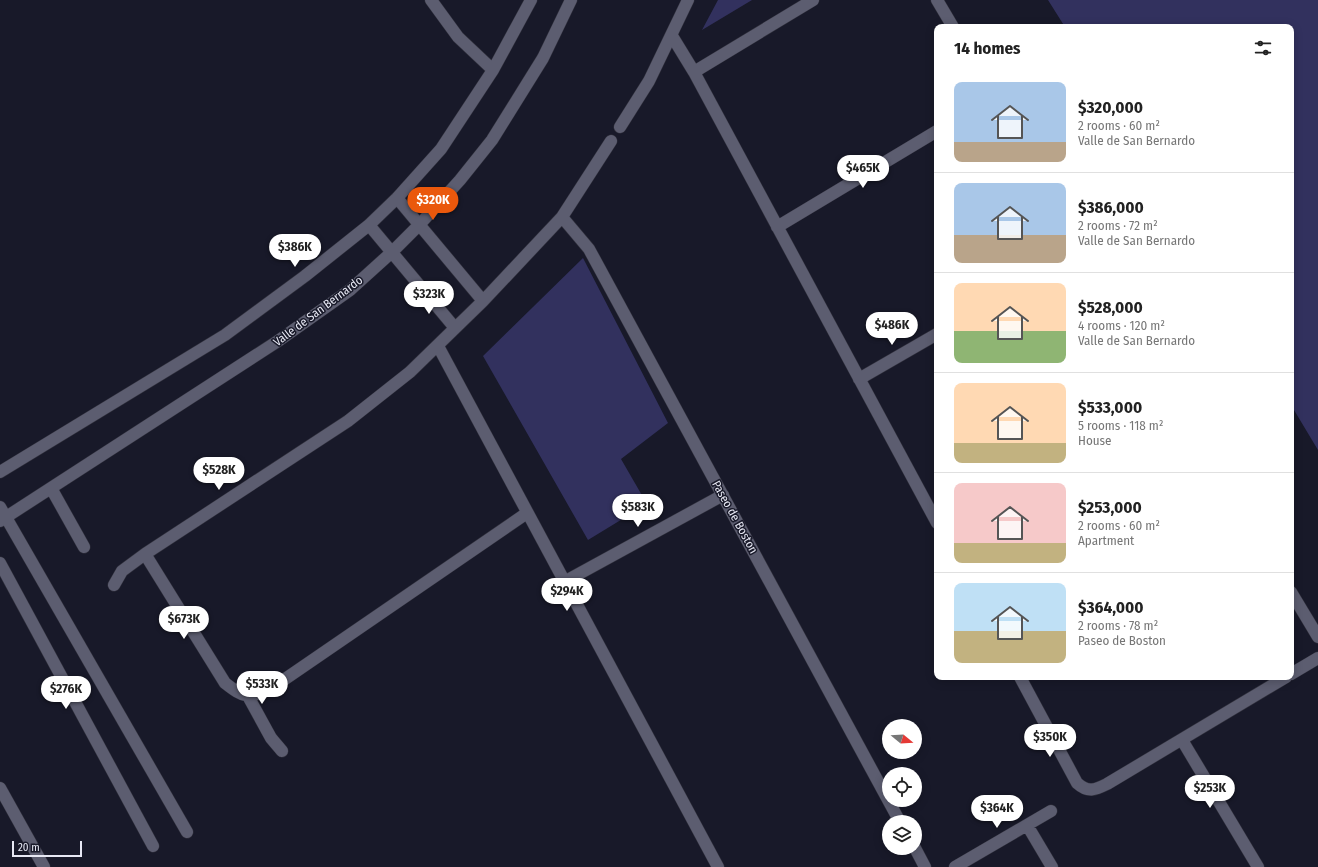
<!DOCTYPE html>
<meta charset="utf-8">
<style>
:root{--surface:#fff;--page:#f2f2f2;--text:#222;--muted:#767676;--line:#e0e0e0;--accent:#ea580c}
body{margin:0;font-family:"Fira Sans Condensed",sans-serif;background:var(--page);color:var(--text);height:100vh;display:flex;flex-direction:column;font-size:15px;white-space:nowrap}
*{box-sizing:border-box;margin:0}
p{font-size:13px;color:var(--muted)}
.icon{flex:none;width:22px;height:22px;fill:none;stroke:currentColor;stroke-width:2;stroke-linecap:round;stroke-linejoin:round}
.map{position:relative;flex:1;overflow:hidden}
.sheet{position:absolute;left:934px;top:24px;width:360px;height:656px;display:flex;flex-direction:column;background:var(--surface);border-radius:8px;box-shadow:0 2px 10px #0003}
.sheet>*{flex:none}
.needle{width:26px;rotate:108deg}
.controls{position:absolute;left:882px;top:719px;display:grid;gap:8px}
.controls a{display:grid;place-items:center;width:40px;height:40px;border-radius:50%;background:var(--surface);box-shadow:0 2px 10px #0003;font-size:20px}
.scale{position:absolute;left:12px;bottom:10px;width:70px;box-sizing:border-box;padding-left:4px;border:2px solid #e7e8f4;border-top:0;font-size:11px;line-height:14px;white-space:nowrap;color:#e7e8f4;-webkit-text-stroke:3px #181929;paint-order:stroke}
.price{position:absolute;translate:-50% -34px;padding:0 9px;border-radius:14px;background:#fff;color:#222;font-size:13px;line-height:26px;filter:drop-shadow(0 1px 2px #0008)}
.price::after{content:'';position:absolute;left:50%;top:24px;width:12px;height:9px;margin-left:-6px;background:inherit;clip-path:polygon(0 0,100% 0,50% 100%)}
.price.current{background:var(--accent);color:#fff}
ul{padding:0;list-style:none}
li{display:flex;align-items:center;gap:12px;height:100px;padding:0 20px}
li+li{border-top:1px solid var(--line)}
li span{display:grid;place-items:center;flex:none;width:112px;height:80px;border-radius:8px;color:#555}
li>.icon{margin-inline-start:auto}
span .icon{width:48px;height:48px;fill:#fffc;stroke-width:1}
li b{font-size:17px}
h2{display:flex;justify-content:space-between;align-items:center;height:48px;padding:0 20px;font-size:17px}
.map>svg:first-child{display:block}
.green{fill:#32315e}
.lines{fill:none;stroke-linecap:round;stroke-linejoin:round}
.minor-casing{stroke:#32323e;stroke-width:13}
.minor{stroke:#5c5d70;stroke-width:12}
.labels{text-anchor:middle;stroke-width:3;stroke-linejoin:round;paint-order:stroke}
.street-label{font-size:12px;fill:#e7e8f4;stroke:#181929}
</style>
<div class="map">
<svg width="1318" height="867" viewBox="0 0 1318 867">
<rect width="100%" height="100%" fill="#181929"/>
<path class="green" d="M718,0H752L702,30Z
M1048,0H1318V450L1291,405V27H1065Z
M583,258L668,423L621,459L647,504L588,540L483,356Z"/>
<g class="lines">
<g class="minor-casing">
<path id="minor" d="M431,0L458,37L493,70
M937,0L953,27
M672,36L694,72L937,523
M694,72L813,0
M620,127L649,81L688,0
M397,198L483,301
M562,217L589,249L900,822
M369,225L455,328
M777,227L937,131
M438,346L718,867
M859,379L937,334
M0,472L225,335L305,276L369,225L397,198L441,149L493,70L531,0
M51,488L84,547
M0,507L187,832
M0,521L278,341L350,290L392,252L420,224L460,180L492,140L543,58L571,0
M145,554L225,683C244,698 247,698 269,690L527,513
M0,563L153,846
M564,582L723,495
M114,585L122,571L145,554L348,421L410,372L483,301L562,217L611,141
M1291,592L1318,637
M1291,674L1318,658
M1020,677L1077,783C1088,793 1095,790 1107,784L1286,677
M248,696L271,738L282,751
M1182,740L1258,867
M0,788L44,867
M1027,825L1052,867
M915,848L925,867
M955,867L1051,811"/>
</g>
<use href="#minor" class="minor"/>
</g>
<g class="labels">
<g class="street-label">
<text transform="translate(318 311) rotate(-37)" y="4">Valle de San Bernardo</text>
<text transform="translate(735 517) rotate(61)" y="4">Paseo de Boston</text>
</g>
</g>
</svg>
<div class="controls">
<a><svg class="needle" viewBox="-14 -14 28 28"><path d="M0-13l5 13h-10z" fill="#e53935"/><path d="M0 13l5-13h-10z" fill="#767676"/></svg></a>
<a><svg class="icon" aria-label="locate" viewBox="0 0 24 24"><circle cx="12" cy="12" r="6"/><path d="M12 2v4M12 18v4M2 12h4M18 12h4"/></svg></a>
<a><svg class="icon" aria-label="layers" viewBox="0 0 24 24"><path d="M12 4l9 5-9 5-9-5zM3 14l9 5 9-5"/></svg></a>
</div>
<div class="scale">20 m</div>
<b class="price" style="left:863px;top:189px">$465K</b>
<b class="price current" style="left:433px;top:221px">$320K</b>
<b class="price" style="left:295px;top:268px">$386K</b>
<b class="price" style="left:429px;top:315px">$323K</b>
<b class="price" style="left:892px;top:346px">$486K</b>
<b class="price" style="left:219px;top:491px">$528K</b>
<b class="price" style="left:638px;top:528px">$583K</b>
<b class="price" style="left:567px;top:612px">$294K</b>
<b class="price" style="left:184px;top:640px">$673K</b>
<b class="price" style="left:262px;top:705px">$533K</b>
<b class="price" style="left:66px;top:710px">$276K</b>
<b class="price" style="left:1050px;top:758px">$350K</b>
<b class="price" style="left:1210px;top:809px">$253K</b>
<b class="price" style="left:997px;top:829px">$364K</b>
<section class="sheet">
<h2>14 homes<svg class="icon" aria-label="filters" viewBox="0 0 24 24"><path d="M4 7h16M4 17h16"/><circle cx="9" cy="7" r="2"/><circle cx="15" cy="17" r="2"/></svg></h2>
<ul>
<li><span style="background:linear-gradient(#a9c7e8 75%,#b9a48a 0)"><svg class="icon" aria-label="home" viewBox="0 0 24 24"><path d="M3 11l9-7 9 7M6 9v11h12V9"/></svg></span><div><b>$320,000</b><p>2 rooms · 60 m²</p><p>Valle de San Bernardo</p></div></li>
<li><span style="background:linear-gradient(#a9c7e8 65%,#b9a48a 0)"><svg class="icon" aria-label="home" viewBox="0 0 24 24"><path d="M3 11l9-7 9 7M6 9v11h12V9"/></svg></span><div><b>$386,000</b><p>2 rooms · 72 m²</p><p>Valle de San Bernardo</p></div></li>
<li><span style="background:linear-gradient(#ffd9b3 60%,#8fb573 0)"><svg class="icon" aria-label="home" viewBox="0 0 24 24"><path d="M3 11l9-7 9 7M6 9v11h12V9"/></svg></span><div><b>$528,000</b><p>4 rooms · 120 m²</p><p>Valle de San Bernardo</p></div></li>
<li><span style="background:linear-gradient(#ffd9b3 75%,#c2b280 0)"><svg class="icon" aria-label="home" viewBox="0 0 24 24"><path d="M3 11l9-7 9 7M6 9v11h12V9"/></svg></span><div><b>$533,000</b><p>5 rooms · 118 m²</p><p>House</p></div></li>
<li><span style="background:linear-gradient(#f6c9c9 75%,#c2b280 0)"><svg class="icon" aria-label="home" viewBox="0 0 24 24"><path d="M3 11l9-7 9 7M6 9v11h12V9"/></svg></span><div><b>$253,000</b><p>2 rooms · 60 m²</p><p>Apartment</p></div></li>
<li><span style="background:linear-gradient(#bfe0f5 60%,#c2b280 0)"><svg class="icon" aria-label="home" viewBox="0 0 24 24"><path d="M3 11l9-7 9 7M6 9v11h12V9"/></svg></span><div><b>$364,000</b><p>2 rooms · 78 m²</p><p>Paseo de Boston</p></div></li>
</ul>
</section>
</div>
